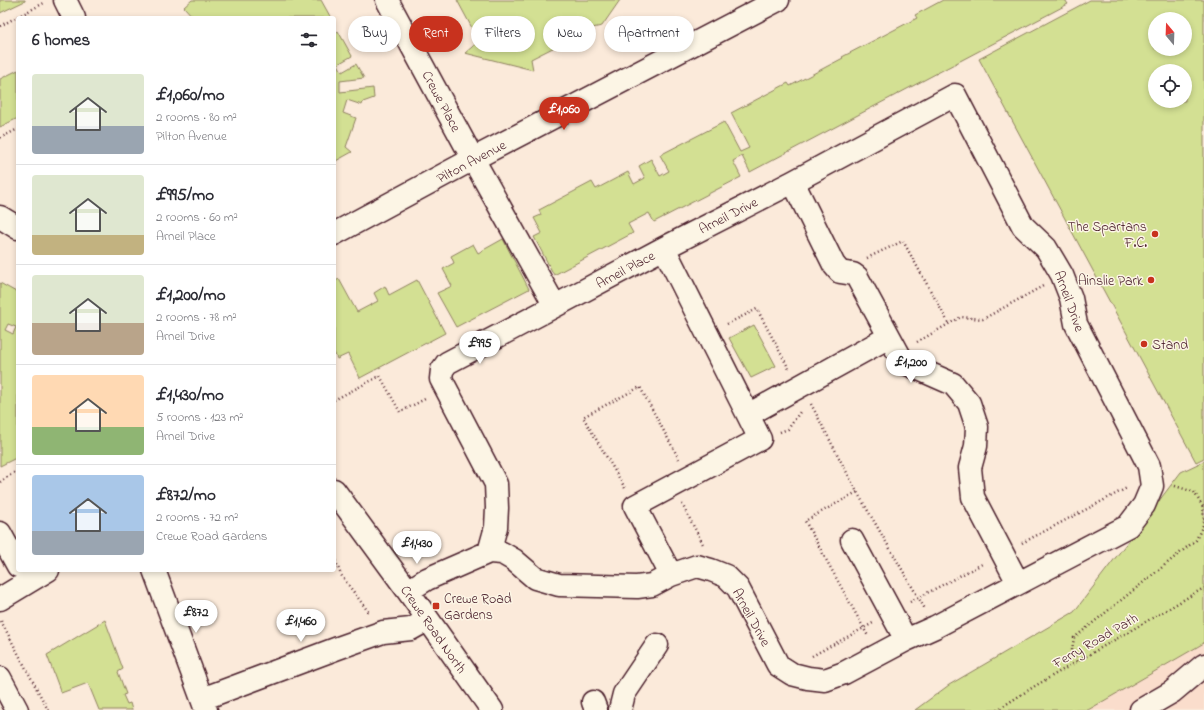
<!DOCTYPE html>
<meta charset="utf-8">
<style>
:root{--surface:#fff;--page:#f7f7f7;--text:#2b2b33;--muted:#7c7c81;--line:#e1e1e2;--accent:#c8321e}
body{margin:0;font-family:"Indie Flower",sans-serif;background:var(--page);color:var(--text);height:100vh;display:flex;flex-direction:column;font-size:15px;white-space:nowrap}
*{box-sizing:border-box;margin:0}
p{font-size:13px;color:var(--muted)}
.icon{flex:none;width:22px;height:22px;fill:none;stroke:currentColor;stroke-width:2;stroke-linecap:round;stroke-linejoin:round}
.map{position:relative;flex:1;overflow:hidden}
.sheet{position:absolute;left:16px;top:16px;width:320px;height:556px;display:flex;flex-direction:column;background:var(--surface);border-radius:4px;box-shadow:0 2px 6px #0003}
.sheet>*{flex:none}
.banner{position:absolute;left:348px;top:16px;width:380px;height:36px;display:flex;gap:8px}
.needle{width:26px;rotate:341deg}
.fabs{position:absolute;left:1148px;top:12px;display:grid;gap:8px}
.fabs a{display:grid;place-items:center;width:44px;height:44px;border-radius:50%;background:var(--surface);box-shadow:0 2px 6px #0003;font-size:20px}
.price{position:absolute;translate:-50% -34px;padding:0 9px;border-radius:14px;background:#fff;color:#222;font-size:13px;line-height:26px;filter:drop-shadow(0 1px 2px #0008)}
.price::after{content:'';position:absolute;left:50%;top:24px;width:12px;height:9px;margin-left:-6px;background:inherit;clip-path:polygon(0 0,100% 0,50% 100%)}
.price.selected{background:var(--accent);color:#fff}
ul{padding:0;list-style:none}
li{display:flex;align-items:center;gap:12px;height:100px;padding:0 16px}
li+li{border-top:1px solid var(--line)}
li span{display:grid;place-items:center;flex:none;width:112px;height:80px;border-radius:4px;color:#555}
li>.icon{margin-inline-start:auto}
span .icon{width:48px;height:48px;fill:#fffc;stroke-width:1}
li b{font-size:17px}
h2{display:flex;justify-content:space-between;align-items:center;height:48px;padding:0 16px;font-size:17px}
.chip{padding:0 14px;border-radius:18px;background:var(--surface);box-shadow:0 2px 6px #0003;font-size:14px;line-height:36px}
.chip.selected{background:var(--accent);color:#fff}
.map>svg:first-child{display:block}
.built{fill:#faddcc}
.green{fill:#d3e093;stroke:#8e805f;fill-rule:evenodd}
.lines{fill:none;stroke-linecap:round;stroke-linejoin:round}
.minor-casing{stroke:#4a1f2b;stroke-width:25}
.path{stroke:#4a1f2b;stroke-width:2.5;stroke-dasharray:1 3;stroke-linecap:butt}
.minor{stroke:#fcf5e5;stroke-width:22}
.poi-dot{fill:#c8321e;stroke:#fcf5e5;stroke-width:1.5}
.labels{text-anchor:middle;stroke-width:3;stroke-linejoin:round;paint-order:stroke}
.street-label{font-size:14px;fill:#4a1f2b;stroke:#fcf5e5}
.poi-label{font-size:14px;fill:#4a1f2b;stroke:#fcf5e5;text-anchor:end}
</style>
<div class="map">
<svg width="1204" height="710" viewBox="0 0 1204 710">
<rect width="100%" height="100%" fill="#fbeada"/>
<filter id="ink" filterUnits="userSpaceOnUse"><feTurbulence type="fractalNoise" baseFrequency=".025" numOctaves="2"/><feDisplacementMap in="SourceGraphic" scale="8" xChannelSelector="R" yChannelSelector="G"/><feConvolveMatrix kernelMatrix="1 2 1 2 8 2 1 2 1" color-interpolation-filters="sRGB"/></filter>
<g filter="url(#ink)">
<path class="built" d="M1204,643V710H1088Z"/>
<path class="green" d="M0,0H25V1L0,13Z
M192,0H321L331,18H194L184,7Z
M457,0H620L602,26L592,28L531,59L533,70L465,53L479,41Z
M943,0H1065L1068,4L750,172L742,156L733,161L741,177L654,222L649,213L628,224L633,233L554,275L534,237L542,233L534,218L541,215L539,210L592,182L596,189L628,172L634,184L645,178L639,166L651,159L660,176L669,171L660,155L724,122L740,152L749,148L731,113L788,83L790,86L843,58L842,57L917,18L915,15Z
M1090,0H1204V458L1196,462L979,59ZM1155,19H1185V49H1155ZM1155,71H1185V101H1155Z
M338,31L352,56L338,64L342,72L356,64L364,78L340,81V92L373,88L374,98L363,102L362,105L347,100L343,113L356,118L346,147L352,152L334,162V34Z
M18,70V118L0,127V79Z
M503,239L529,289L456,327L437,293L452,286L443,269L454,263L451,256L473,244L478,253Z
M339,279L357,312L378,301L374,293L385,286L389,295L417,280L445,333L360,378L348,354L337,359L334,352V282Z
M0,283L18,293V457L0,466ZM8,324L16,327L13,334L5,330Z
M754,325L776,366L751,378L729,338Z
M1204,461V643L1088,710H915L949,685L1074,612L1181,472Z
M105,620L123,669L118,672L126,694L123,695L127,704L130,703L132,710H99L88,683L61,693L47,655Z"/>
<g class="lines">
<g class="minor-casing">
<path id="minor" d="M65,0L74,18
M387,0L473,159L555,306
M793,182L834,265L840,272L853,274L857,277L903,362L953,384L969,403L977,427L976,446L970,468L973,497L1018,583
M0,217L18,228
M334,234L473,159L778,0
M664,248L760,439L635,506L671,575
M748,415L889,337
M334,490L408,591L492,710
M0,533L18,566
M852,540L906,640
M154,570L206,710
M408,591L427,579L489,552L502,553L514,560L535,578L559,585L637,587L652,585L671,575L697,566L711,570L726,576L738,588L778,665L792,674L808,678L825,680L844,673L906,640L935,627L1128,526L1144,505L1152,486L1149,466L1076,324L1071,298L1062,275L1046,248L1023,226L955,95L793,182L664,248L555,306L447,363L442,370L441,379L496,484L497,508L496,527L489,552
M0,599L48,570
M0,678L17,710
M202,699L338,648L383,632L411,629L427,620
M593,702L596,710
M620,710L624,694L657,645
M1141,710L1172,692L1204,665"/>
</g>
<path class="path" d="M0,26L44,3
M0,138L18,129
M867,258L903,241L949,324
M727,324L757,309L789,369
M917,342L961,317L983,319L1043,286
M334,400L380,376L400,412L427,398
M811,404L857,492L925,609
M780,432L788,429L800,412
M0,482L18,470
M625,488L583,417L640,387L679,459
M857,492L805,521L868,636
M682,504L704,546
M1022,543L1127,488
M334,557L341,575L370,614
M910,602L984,563
M1,621L48,710
M812,656L873,623
M1077,661L1072,650L1074,638L1196,540L1204,523L1203,507L1194,492L1172,485
M997,710L1035,686L1204,588"/>
<use href="#minor" class="minor"/>
</g>
</g>
<g class="poi-dot">
<circle cx="1155" cy="234" r="4"/>
<circle cx="1151" cy="280" r="4"/>
<circle cx="1144" cy="344" r="4"/>
<rect x="432" y="602" width="8" height="8" rx="2"/>
</g>
<g class="labels">
<g class="street-label">
<text transform="translate(442 101) rotate(62)" y="5">Crewe Place</text>
<text transform="translate(471 161) rotate(-28)" y="5">Pilton Avenue</text>
<text transform="translate(728 215) rotate(-27)" y="5">Arneil Drive</text>
<text transform="translate(625 269) rotate(-28)" y="5">Arneil Place</text>
<text transform="translate(1070 301) rotate(70)" y="5">Arneil Drive</text>
<text transform="translate(752 617) rotate(61)" y="5">Arneil Drive</text>
<text transform="translate(434 629) rotate(55)" y="5">Crewe Road North</text>
<text transform="translate(1095 640) rotate(-30)" y="5">Ferry Road Path</text>
</g>
<g class="poi-label">
<text x="1147" y="231">The Spartans<tspan x="1147" dy="16">F.C.</tspan></text>
<text x="1143" y="285">Ainslie Park</text>
<text x="1152" y="349" text-anchor="start">Stand</text>
<text x="444" y="603" text-anchor="start">Crewe Road<tspan x="444" dy="16">Gardens</tspan></text>
</g>
</g>
</svg>
<div class="fabs">
<a><svg class="needle" viewBox="-14 -14 28 28"><path d="M0-13l5 13h-10z" fill="#e53935"/><path d="M0 13l5-13h-10z" fill="#7c7c81"/></svg></a>
<a><svg class="icon" aria-label="locate" viewBox="0 0 24 24"><circle cx="12" cy="12" r="6"/><path d="M12 2v4M12 18v4M2 12h4M18 12h4"/></svg></a>
</div>
<b class="price selected" style="left:564px;top:131px">£1,060</b>
<b class="price" style="left:480px;top:365px">£995</b>
<b class="price" style="left:911px;top:384px">£1,200</b>
<b class="price" style="left:417px;top:565px">£1,430</b>
<b class="price" style="left:196px;top:634px">£872</b>
<b class="price" style="left:301px;top:643px">£1,460</b>
<div class="banner">
<a class="chip">Buy</a>
<a class="chip selected">Rent</a>
<a class="chip">Filters</a>
<a class="chip">New</a>
<a class="chip">Apartment</a>
</div>
<section class="sheet">
<h2>6 homes<svg class="icon" aria-label="filters" viewBox="0 0 24 24"><path d="M4 7h16M4 17h16"/><circle cx="9" cy="7" r="2"/><circle cx="15" cy="17" r="2"/></svg></h2>
<ul>
<li><span style="background:linear-gradient(#dfe7d0 65%,#9aa5b1 0)"><svg class="icon" aria-label="home" viewBox="0 0 24 24"><path d="M3 11l9-7 9 7M6 9v11h12V9"/></svg></span><div><b>£1,060/mo</b><p>2 rooms · 80 m²</p><p>Pilton Avenue</p></div></li>
<li><span style="background:linear-gradient(#dfe7d0 75%,#c2b280 0)"><svg class="icon" aria-label="home" viewBox="0 0 24 24"><path d="M3 11l9-7 9 7M6 9v11h12V9"/></svg></span><div><b>£995/mo</b><p>2 rooms · 60 m²</p><p>Arneil Place</p></div></li>
<li><span style="background:linear-gradient(#dfe7d0 60%,#b9a48a 0)"><svg class="icon" aria-label="home" viewBox="0 0 24 24"><path d="M3 11l9-7 9 7M6 9v11h12V9"/></svg></span><div><b>£1,200/mo</b><p>2 rooms · 78 m²</p><p>Arneil Drive</p></div></li>
<li><span style="background:linear-gradient(#ffd9b3 65%,#8fb573 0)"><svg class="icon" aria-label="home" viewBox="0 0 24 24"><path d="M3 11l9-7 9 7M6 9v11h12V9"/></svg></span><div><b>£1,430/mo</b><p>5 rooms · 123 m²</p><p>Arneil Drive</p></div></li>
<li><span style="background:linear-gradient(#a9c7e8 70%,#9aa5b1 0)"><svg class="icon" aria-label="home" viewBox="0 0 24 24"><path d="M3 11l9-7 9 7M6 9v11h12V9"/></svg></span><div><b>£872/mo</b><p>2 rooms · 72 m²</p><p>Crewe Road Gardens</p></div></li>
</ul>
</section>
</div>
